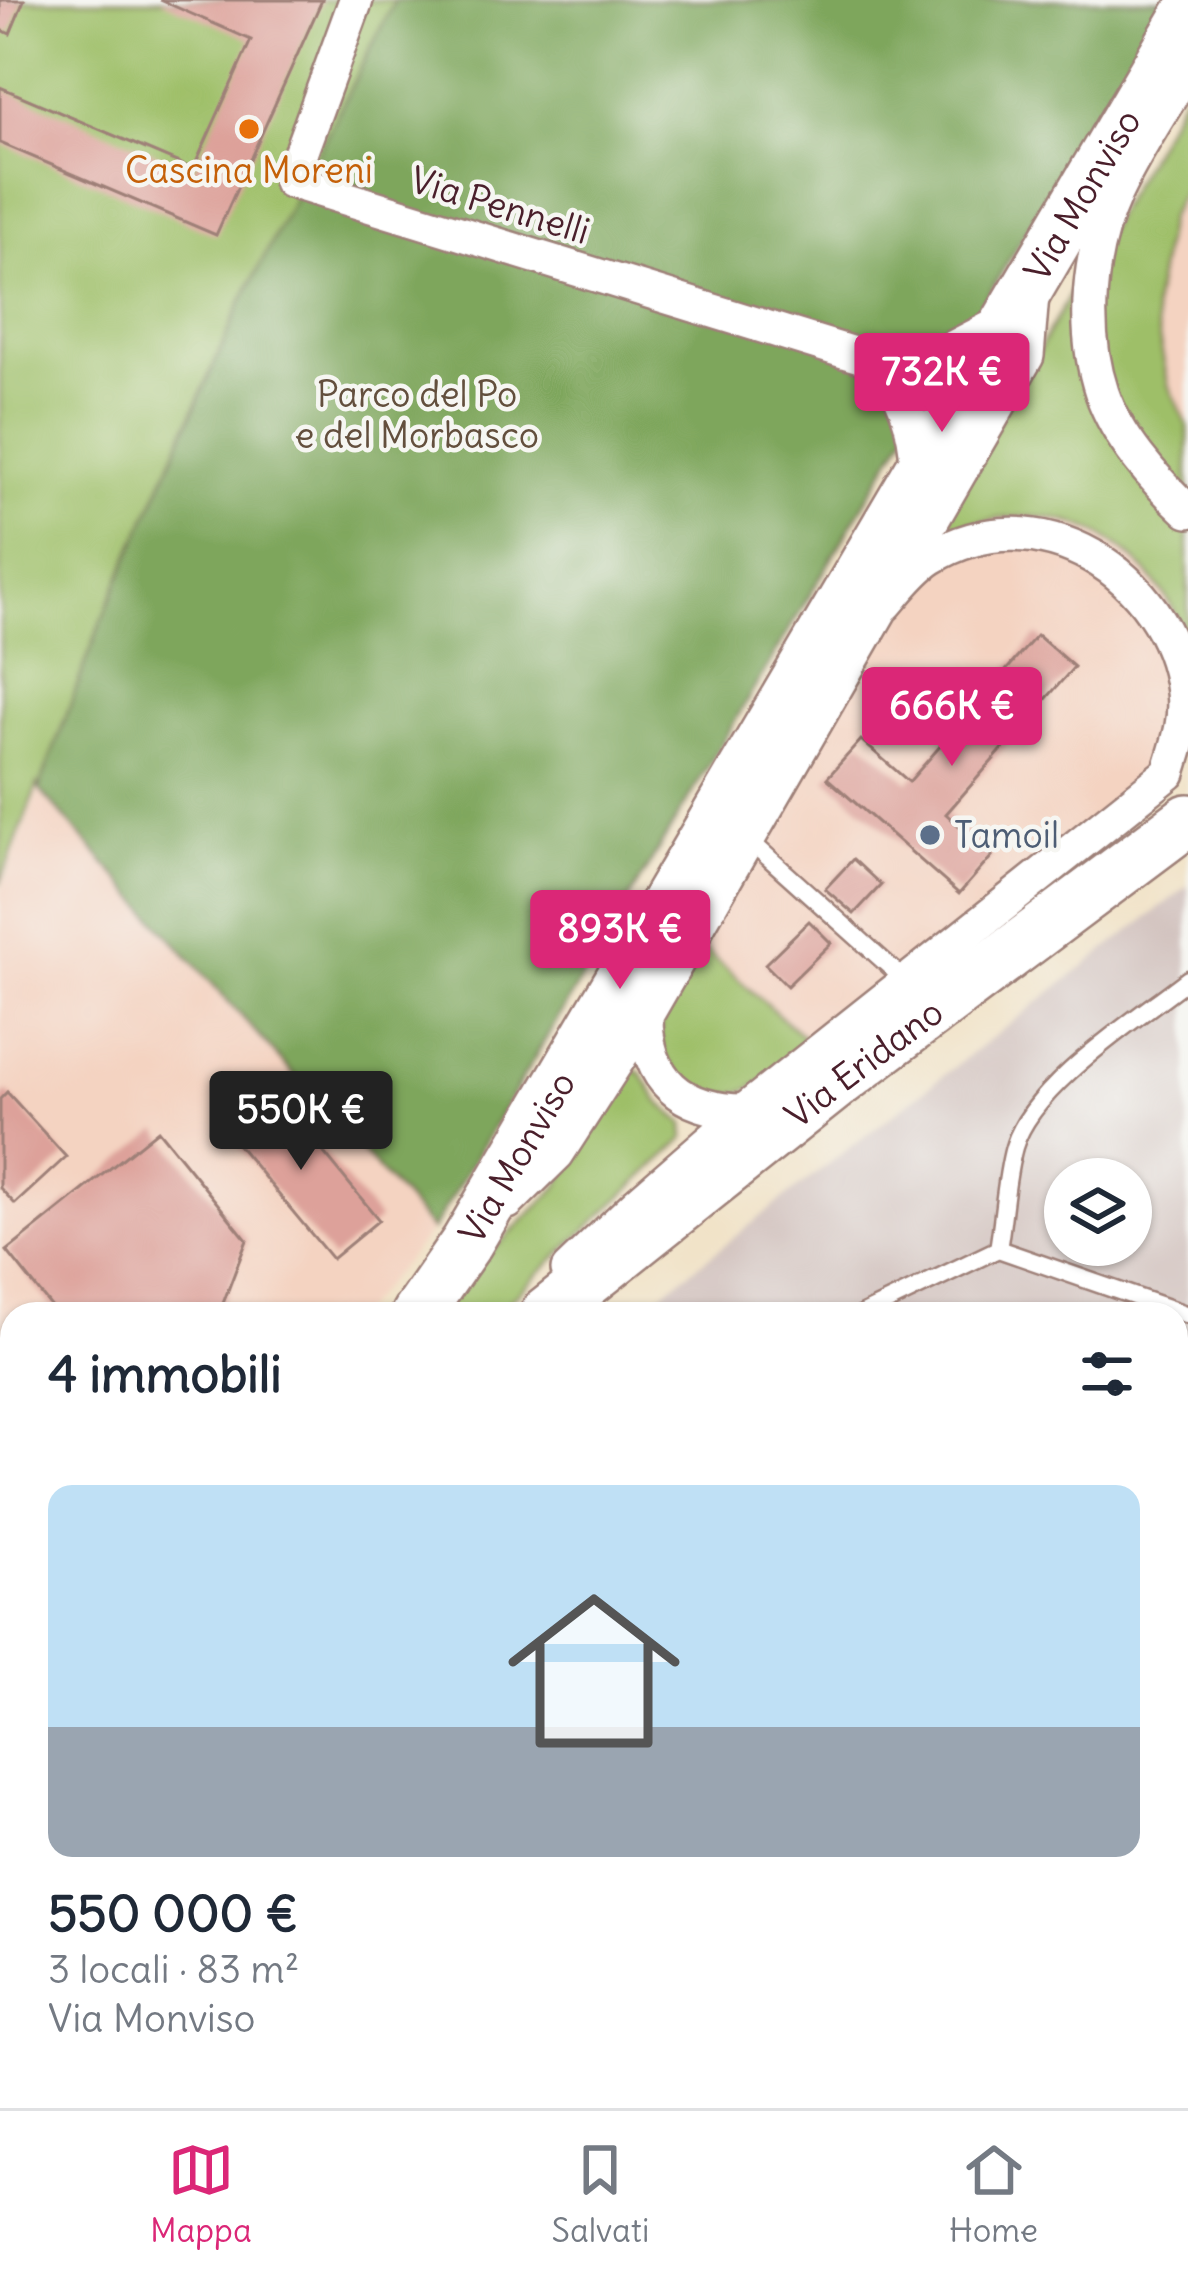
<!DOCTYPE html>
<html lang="it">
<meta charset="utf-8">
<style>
:root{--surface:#fff;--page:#f2f2f3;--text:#1f2937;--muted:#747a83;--line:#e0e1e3;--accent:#db2777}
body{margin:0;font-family:Delius,sans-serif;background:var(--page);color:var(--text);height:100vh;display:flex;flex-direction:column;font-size:45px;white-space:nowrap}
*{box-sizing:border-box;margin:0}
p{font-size:39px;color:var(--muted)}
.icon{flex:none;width:66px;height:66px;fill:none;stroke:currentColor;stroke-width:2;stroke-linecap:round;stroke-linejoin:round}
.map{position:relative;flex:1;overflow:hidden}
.drawer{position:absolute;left:0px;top:1302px;width:1188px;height:807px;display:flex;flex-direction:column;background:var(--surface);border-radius:36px 36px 0 0;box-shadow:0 3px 9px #0004}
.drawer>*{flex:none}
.controls{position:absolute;left:1044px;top:1158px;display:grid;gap:24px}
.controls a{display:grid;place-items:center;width:108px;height:108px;border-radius:50%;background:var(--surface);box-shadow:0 3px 9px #0004;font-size:60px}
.price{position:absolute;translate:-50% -102px;padding:0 27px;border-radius:12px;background:var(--accent);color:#fff;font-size:39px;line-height:78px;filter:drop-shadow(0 3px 6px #0008)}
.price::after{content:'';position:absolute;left:50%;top:72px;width:36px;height:27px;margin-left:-18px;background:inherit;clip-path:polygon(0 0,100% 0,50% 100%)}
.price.on{background:#222;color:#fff}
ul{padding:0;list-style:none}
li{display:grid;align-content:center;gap:24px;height:636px;padding:0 48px}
li span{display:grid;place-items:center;height:372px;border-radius:24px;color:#555}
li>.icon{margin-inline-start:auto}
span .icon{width:216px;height:216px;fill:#fffc;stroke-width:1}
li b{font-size:51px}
h2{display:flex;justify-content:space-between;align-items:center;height:144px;padding:0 48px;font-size:51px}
.menu{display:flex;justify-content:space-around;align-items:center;height:168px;border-top:3px solid var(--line);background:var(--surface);font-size:33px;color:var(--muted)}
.menu a{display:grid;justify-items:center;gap:6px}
.menu .on{color:var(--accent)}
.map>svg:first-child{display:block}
.built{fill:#f4d3c1}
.industrial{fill:#d0c0bc;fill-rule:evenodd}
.green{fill:#9ebf68;stroke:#746f4a;stroke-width:3}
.forest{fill:#7ea65c;stroke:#646244;stroke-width:3}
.building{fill:#dda19a}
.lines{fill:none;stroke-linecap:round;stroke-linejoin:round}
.service-casing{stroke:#9e8078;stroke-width:21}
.minor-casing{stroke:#9e8078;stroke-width:38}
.primary-casing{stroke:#9e8078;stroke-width:56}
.service{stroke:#fff;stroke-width:16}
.minor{stroke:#fff;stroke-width:33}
.primary{stroke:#fff;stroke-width:51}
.food-dot{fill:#e8710a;stroke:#f6f6f2;stroke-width:4.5}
.service-dot{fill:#5c6f8a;stroke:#f6f6f2;stroke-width:4.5}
.labels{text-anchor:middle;stroke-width:9;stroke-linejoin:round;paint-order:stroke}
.food-label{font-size:36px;fill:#c56008;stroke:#f6f6f2}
.street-label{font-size:36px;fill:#4a1f2b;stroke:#f6f6f2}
.park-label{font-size:36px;fill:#634f3d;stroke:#f6f6f2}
.service-label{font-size:36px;fill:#4e5e75;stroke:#f6f6f2;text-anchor:start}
</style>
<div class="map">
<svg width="1188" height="2108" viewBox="0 0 1188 2108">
<rect width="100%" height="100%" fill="#f6f6f2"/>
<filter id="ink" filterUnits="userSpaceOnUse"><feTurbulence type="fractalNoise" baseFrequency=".00833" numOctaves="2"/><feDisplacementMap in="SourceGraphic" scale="24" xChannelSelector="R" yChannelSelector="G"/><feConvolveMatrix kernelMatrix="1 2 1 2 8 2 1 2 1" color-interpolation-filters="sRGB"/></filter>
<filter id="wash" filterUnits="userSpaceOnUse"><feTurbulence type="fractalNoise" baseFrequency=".004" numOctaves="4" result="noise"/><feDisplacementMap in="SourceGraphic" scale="48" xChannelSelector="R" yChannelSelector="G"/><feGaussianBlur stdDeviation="2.7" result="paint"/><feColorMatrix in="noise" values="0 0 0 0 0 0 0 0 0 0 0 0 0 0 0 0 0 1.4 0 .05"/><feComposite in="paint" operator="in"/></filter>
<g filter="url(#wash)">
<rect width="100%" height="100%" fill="#f1e2c6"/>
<path class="built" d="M1188,182V427L1168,383L1153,308L1168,218Z
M1024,516L1087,526L1136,559L1171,599L1188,639V750L809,1042L701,946L924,553L966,524Z
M39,789L432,1230L359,1314H12V1474L0,1466V892Z"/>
<path class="industrial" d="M1188,886V2052L1176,2047V1314H635ZM1065,1179H1131V1245H1065Z
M0,1466L12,1474V1667L0,1676Z"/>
<path class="green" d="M0,0H1143L421,1210L38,784L0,884Z
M1188,86V182L1168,218L1153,308L1168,383L1188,427V639C1153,559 1090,505 999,519C987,521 973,521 962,527C949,534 936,545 924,553Z
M701,946L809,1042C791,1056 771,1079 751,1088C708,1108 659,1075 660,1029C661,1000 686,971 701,946Z
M634,1070L641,1073L659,1102L684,1123L685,1138L495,1314H439L470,1272L557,1188L626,1072Z
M12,1836V2097H1176L1188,2108H0V1848Z"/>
<path class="forest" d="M395,0H1164L432,1230L39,789L103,617L242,301Z
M1176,2047L1188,2052V2108H696L667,2097H1176Z"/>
<g id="blocks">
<path class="building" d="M0,0H24L10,34L0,29Z
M160,0H322L216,235L0,143V87L193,169L251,40Z
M1037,635L1074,667L946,814L992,856L959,894L827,778L861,740L909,782Z
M853,859L881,885L854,914L825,889Z
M809,921L831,943L787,986L765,964Z
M270,1087L379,1220L332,1259L222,1126Z
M7,1092L66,1157L15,1204L0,1188V1099Z
M158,1130L247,1240L219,1314H57L7,1251Z"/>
</g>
</g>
<g filter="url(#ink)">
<use href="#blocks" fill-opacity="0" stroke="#9e8078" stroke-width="3"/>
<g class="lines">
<g class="service-casing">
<path id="service" d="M750,841L906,981
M998,1249L1188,1315
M863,1314L998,1249C1004,1216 1005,1179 1014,1147C1032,1085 1137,1019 1188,979
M1176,2083L1188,2088"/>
</g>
<g class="minor-casing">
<path id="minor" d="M356,0L290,181L873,360L935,357L1001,323
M1188,67C1164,109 1135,150 1115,194C1088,253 1081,330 1102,393C1117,437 1154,480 1188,511
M873,360C906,390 915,427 918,471
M886,604C899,589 914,569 931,558C1038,491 1169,575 1183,692C1187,721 1177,746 1169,773L744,1111C682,1110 646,1081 646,1016L1027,356L1032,295
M508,1202L557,1154L646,1016
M568,1270L638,1203L744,1111"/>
</g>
<g class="primary-casing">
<g id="primary">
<path id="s1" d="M417,1314L467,1242L1188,15"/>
<path id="s2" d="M546,1314L835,1084L1188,820"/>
<path d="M0,1748L12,1738"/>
<path d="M0,1807L12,1796"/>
</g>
</g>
<use href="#service" class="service"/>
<use href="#minor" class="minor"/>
<use href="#primary" class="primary"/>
</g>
</g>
<circle class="food-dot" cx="249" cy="129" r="12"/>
<circle class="service-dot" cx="930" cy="835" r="12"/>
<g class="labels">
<g class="food-label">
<text x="249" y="183">Cascina Moreni</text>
</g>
<g class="street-label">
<text dy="13" stroke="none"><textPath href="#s1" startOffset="1302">Via Monviso</textPath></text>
<text transform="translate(500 205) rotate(17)" y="13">Via Pennelli</text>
<text dy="13" stroke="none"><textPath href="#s2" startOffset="405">Via Eridano</textPath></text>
<text dy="13" stroke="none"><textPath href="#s1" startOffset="186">Via Monviso</textPath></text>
</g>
<g class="park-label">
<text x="417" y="407">Parco del Po<tspan x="417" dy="41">e del Morbasco</tspan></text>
</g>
<g class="service-label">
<text x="954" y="848">Tamoil</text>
</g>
</g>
</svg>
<div class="controls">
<a><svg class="icon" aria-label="layers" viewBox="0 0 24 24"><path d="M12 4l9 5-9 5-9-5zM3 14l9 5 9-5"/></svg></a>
</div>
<b class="price" style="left:942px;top:435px">732K €</b>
<b class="price" style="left:952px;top:769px">666K €</b>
<b class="price" style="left:620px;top:992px">893K €</b>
<b class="price on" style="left:301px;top:1173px">550K €</b>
<section class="drawer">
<h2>4 immobili<svg class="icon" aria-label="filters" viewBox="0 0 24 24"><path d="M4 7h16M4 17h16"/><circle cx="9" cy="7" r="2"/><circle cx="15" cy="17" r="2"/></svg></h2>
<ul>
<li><span style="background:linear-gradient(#bfe0f5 65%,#9aa5b1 0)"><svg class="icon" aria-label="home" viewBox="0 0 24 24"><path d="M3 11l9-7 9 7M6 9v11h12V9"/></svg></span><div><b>550 000 €</b><p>3 locali · 83 m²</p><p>Via Monviso</p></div></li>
</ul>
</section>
</div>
<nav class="menu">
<a class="on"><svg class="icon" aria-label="map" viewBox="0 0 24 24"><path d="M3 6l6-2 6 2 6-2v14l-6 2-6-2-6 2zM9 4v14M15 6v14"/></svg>Mappa</a>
<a><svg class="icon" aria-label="saved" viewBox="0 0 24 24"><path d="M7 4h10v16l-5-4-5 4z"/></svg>Salvati</a>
<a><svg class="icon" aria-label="home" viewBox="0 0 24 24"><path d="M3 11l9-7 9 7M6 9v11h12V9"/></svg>Home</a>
</nav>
